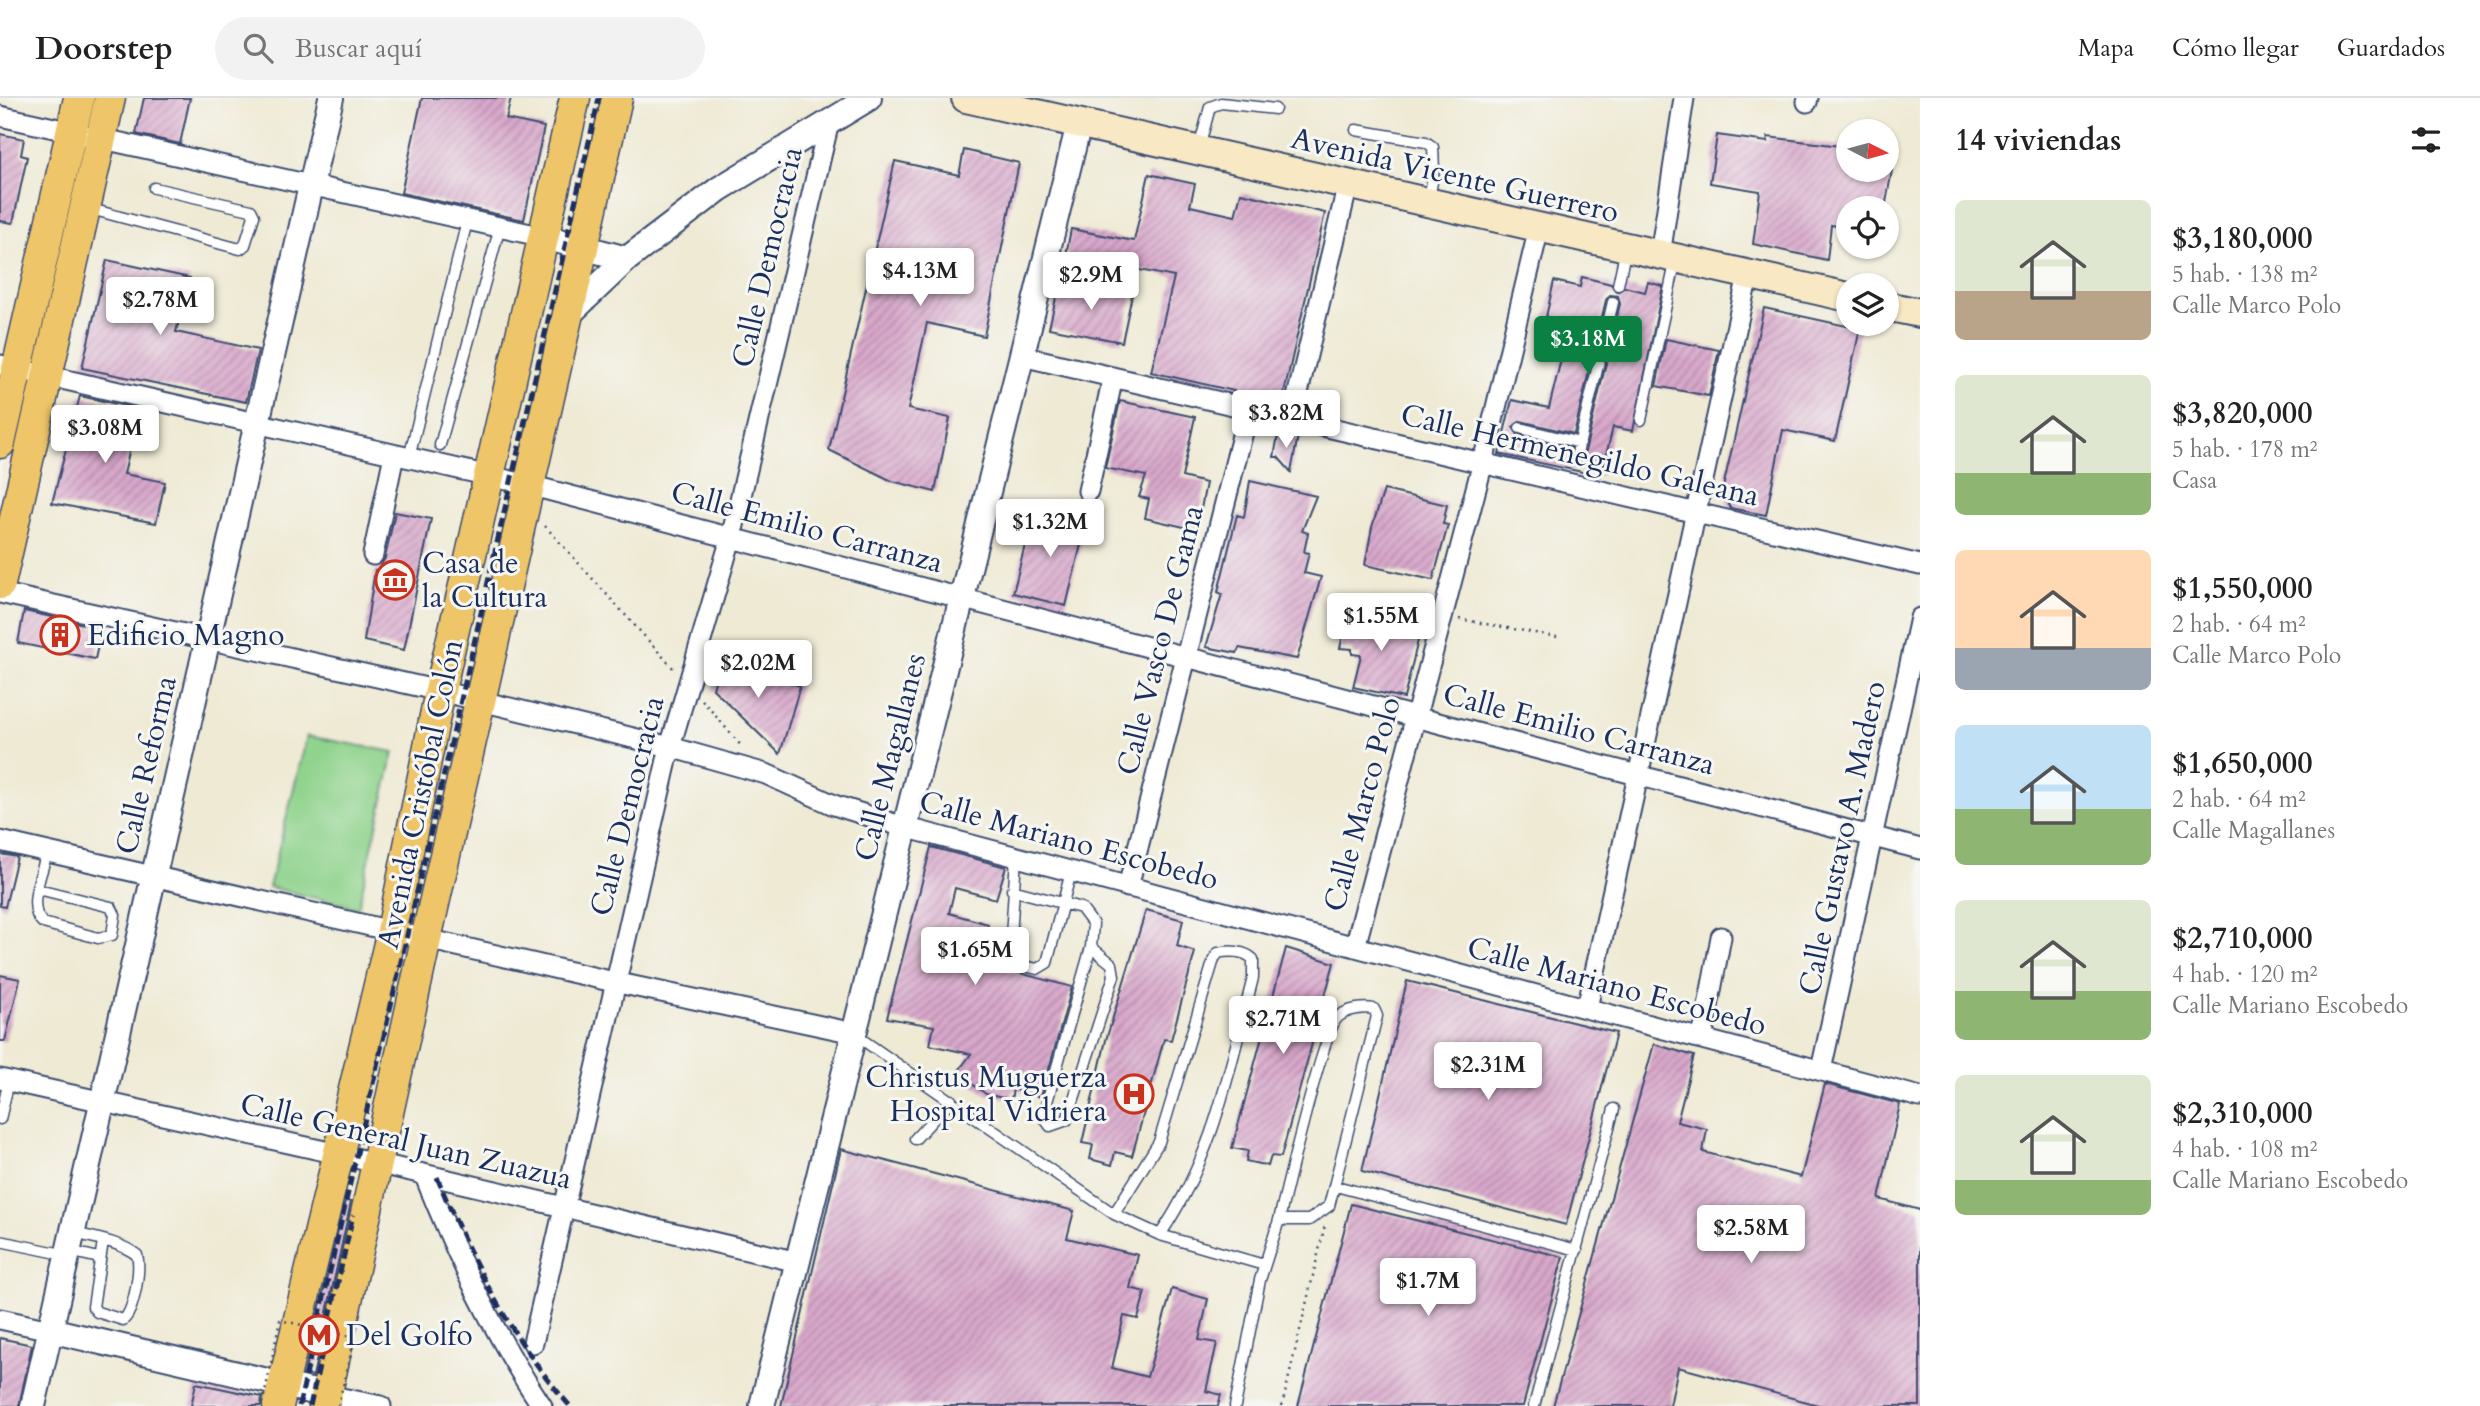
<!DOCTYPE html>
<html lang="es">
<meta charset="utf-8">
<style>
:root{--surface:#fff;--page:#f2f2f2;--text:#222;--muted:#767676;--line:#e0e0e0;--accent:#0b8043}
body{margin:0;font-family:Cardo,serif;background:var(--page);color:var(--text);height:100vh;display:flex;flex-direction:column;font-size:26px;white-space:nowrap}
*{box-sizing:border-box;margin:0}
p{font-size:23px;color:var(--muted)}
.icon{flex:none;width:38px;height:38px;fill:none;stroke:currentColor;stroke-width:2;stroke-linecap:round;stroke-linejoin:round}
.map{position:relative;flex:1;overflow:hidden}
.drawer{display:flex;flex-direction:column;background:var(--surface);width:560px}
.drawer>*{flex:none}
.needle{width:46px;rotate:96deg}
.tools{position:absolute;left:1836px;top:21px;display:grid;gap:14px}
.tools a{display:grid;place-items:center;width:63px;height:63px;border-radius:50%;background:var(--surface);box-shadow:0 2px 5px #0004;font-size:35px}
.price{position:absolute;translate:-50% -60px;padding:0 16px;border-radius:7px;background:#fff;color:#222;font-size:23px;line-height:46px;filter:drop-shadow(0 2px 4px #0008)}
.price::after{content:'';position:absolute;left:50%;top:42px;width:21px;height:16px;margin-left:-10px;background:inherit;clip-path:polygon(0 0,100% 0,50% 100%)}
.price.selected{background:var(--accent);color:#fff}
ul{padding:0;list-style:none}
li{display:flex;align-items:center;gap:21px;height:175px;padding:0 35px}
li span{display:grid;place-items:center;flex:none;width:196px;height:140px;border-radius:10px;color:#555}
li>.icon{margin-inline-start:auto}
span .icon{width:84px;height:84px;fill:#fffc;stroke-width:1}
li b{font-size:30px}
h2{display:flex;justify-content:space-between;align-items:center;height:84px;padding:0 35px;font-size:30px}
header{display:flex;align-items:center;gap:42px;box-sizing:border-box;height:98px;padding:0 35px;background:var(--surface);border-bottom:2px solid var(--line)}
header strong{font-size:33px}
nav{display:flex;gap:38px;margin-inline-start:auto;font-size:24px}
.search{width:490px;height:63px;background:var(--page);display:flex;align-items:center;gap:18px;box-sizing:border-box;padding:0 24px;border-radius:38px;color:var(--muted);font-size:26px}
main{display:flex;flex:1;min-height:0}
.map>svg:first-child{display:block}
.grass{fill:#8fd38c;stroke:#558175;stroke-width:2}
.building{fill:url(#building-hatch);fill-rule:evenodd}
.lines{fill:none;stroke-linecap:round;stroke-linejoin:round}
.service-casing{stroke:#3b4b70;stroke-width:13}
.minor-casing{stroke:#3b4b70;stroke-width:23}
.tertiary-casing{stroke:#3b4b70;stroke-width:28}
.secondary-casing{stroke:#3b4b70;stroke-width:32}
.primary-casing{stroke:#3b4b70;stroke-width:33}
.path{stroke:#3b4b70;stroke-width:2.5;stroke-dasharray:2 5;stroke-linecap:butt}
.service{stroke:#fff;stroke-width:10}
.minor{stroke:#fff;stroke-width:19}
.tertiary{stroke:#fff;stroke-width:24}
.secondary{stroke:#f8e8c3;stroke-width:28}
.primary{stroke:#eec569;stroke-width:30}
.rail{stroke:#1b2f5e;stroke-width:5;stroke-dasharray:10 5;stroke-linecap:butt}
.path-bridge{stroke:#3b4b70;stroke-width:2.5;stroke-dasharray:2 5;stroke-linecap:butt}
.labels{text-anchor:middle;stroke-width:6;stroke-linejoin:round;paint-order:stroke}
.street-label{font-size:30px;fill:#1b2f5e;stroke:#f6f6f2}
.poi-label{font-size:30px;fill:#1b2f5e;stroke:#f6f6f2;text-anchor:start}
</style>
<header>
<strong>Doorstep</strong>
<div class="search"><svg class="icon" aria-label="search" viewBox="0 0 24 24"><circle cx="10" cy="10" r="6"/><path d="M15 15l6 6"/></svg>Buscar aquí</div>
<nav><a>Mapa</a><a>Cómo llegar</a><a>Guardados</a></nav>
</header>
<main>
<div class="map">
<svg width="1920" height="1308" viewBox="0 0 1920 1308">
<defs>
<pattern id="building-hatch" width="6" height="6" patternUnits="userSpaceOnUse" patternTransform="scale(1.75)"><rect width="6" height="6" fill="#d9a8cb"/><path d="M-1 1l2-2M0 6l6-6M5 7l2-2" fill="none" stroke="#af89a8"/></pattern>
</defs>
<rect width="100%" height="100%" fill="#f6f6f2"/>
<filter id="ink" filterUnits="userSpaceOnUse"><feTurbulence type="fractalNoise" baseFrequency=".0143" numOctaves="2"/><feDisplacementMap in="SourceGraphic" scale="14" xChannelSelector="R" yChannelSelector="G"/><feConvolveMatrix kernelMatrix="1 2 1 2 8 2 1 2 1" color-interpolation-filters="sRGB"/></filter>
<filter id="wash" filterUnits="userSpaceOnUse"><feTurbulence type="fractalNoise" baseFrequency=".00686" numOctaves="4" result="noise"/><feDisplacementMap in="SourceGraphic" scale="28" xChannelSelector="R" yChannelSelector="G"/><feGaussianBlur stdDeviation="1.57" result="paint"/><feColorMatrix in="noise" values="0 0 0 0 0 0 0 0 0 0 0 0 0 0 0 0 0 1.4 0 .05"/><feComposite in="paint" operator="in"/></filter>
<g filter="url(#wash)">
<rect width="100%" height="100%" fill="#efead4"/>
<path class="grass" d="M307,638L394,654L358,810L269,789Z"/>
<g id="blocks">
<path class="building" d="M144,0H190L180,46L136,36Z
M422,0H511L506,21L544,29L524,122L401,95Z
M0,36L24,41L21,57L27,59L13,125L0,123Z
M1717,37L1767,44L1768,39L1848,49V72H1892L1885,110H1848V130L1831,127L1827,162L1753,146L1760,93L1710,85Z
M964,52L1019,65L984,238L927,225L908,311L950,320L935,394L892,383L829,352L895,63L959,77Z
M1149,76L1195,86L1190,108L1235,118L1241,95L1325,115L1282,304L1151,274L1174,179L1066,157L1071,131L1134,143Z
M107,162L190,180L176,234L258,252L246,304L82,270Z
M1582,179L1611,186L1617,194L1625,189L1645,194L1648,184L1663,188L1633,333L1613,329L1601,378L1499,356L1512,302L1549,310L1568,233L1544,228L1554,183L1580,189ZM1610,197L1618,198L1620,206L1583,362L1575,367L1569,361L1571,350L1518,337L1513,329L1521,323L1574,336L1606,202Z
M1060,183L1132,197L1122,244L1049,230Z
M1764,210L1860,231L1835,343L1783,332L1766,417L1730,410L1722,394Z
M1666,241L1719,252L1709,298L1656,288Z
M80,298L139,311L124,376L165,384L156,425L52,405Z
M1120,303L1195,319L1182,379L1206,385L1197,432L1145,420L1149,401L1139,399L1146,378L1105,370Z
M1278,337L1298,338L1291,374L1278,359H1274Z
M1250,383L1316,398L1302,433L1308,435L1304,454L1309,455L1304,475L1321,479L1297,561L1239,550L1237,555L1206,549L1222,496L1218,494L1237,417L1244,419Z
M1384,392L1447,407L1443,426L1448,427L1433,482L1365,467L1372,429Z
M395,414L431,421L404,552L364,543L375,472L378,473L385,460Z
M1033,415L1086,426L1066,508L1013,495Z
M24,513L102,530L95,561L18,545Z
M1355,515L1421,530L1404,600L1353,589L1361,557L1352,556V551L1340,550L1348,516Z
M721,561L800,588L780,656L713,591Z
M931,749L1006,769L996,801L955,790L949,815L988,826L978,864L1072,889L1041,999L1013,991L1011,1002L986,996L957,975L971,956L930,947L934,928L887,920Z
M0,756L17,759L5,809L0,808Z
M1146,812L1183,822L1177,848L1195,854L1171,942L1164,941L1132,1058L1115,1054L1112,1067L1090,1061L1093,1047L1082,1045L1106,942Z
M1286,850L1334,865L1281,1059L1271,1058L1268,1068L1246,1063L1248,1053L1232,1050Z
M0,877L20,881L5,943H0Z
M1407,883L1616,935L1566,1127L1362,1073Z
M1654,946L1694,958L1677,1024L1707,1031L1703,1054L1801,1079L1825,986L1900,1006L1879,1101L1920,1112V1308H1822L1678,1269L1670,1308H1553Z
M841,1051L1074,1113L1067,1140L1138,1157L1130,1190L1145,1194L1138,1221L1124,1218L1112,1270L1147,1279L1172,1191L1208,1201L1199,1242L1217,1245L1206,1293L1221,1297L1218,1308H781Z
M345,1103L351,1104L313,1278L304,1276Z
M1351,1106L1563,1159L1523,1308H1298Z
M0,1240L32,1247L19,1308H0Z
M196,1285L262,1299L261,1308H191Z"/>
</g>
</g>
<g filter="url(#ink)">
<use href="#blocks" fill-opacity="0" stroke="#3b4b70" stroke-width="2"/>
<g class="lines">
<g class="service-casing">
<path id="service" d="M1356,32L1426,44L1433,49L1434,72L1429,102
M1199,50L1210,9L1221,5L1275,11
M87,110L240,151L245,147L254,118L251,112L154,90
M1618,187L1626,150
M1641,322L1676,161
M1520,330L1580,345
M440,347L500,129
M409,360L467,123
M1576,360L1613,204
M1016,759L1010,855L1013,865L1037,871L1047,865L1071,774
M38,791L111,809L115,817L112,837L98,840L43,825C25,810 43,773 47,754
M1012,792L1081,810L1093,826L1091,849L1043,1018L1050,1028L1067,1022L1114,878L1112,866L1091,849
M854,936L1114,1116L1160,1137L1264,1167
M0,1021L9,983
M915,1041L951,1002
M1336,1088L1577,1152
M1114,1116L1159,1044L1214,861L1218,855C1229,852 1245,853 1253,861V880C1228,975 1216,1054 1160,1137
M74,1135C94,1140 120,1144 137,1157C141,1171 134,1214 123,1222L97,1214L93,1209L103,1143
M0,1143L67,1157
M69,1153L99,1160
M1235,1308L1260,1182L1279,1122H1309L1329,1108L1377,918L1374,911C1364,909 1347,911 1338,919C1324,931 1286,1093 1279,1122
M1534,1308L1614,1011"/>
</g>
<g class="minor-casing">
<path id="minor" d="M1807,4L1808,0
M0,18L544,139
M1660,157L1684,0
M1022,258L1920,467
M0,267L529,387L1920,751
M1292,320L1348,86
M1088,393L1113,279
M373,457L394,357
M0,495L440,593L670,649L766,676L834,707L904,729L1920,999
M0,743L614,884L854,935
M1128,789L1249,310
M1355,849L1483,364L1539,130
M1587,910L1748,177
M1702,941L1721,839
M1821,972L1920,520
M0,981L338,1056L798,1164
M424,1076C457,1158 493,1235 542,1308
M0,1221L50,1232
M533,1245L670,649L731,440L829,24
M327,1297L381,1308"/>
</g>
<g class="tertiary-casing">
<path id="tertiary" d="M544,139L627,161
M567,218L627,161L719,91L869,0
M50,1232L327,1297
M33,1308L331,0
M762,1308L1079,26"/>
</g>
<g class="secondary-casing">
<path id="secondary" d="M966,0L1848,199
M1886,208L1920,215"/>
</g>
<g class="primary-casing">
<path id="primary" d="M0,345L79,0
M0,486L110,0
M278,1308L392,833L440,593L575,0
M324,1308L426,841L617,0"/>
</g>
<path class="path" d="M545,428L674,571
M1459,521L1557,539
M702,602L743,650
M1282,1308L1325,1127"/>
<use href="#service" class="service"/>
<use href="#minor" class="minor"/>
<use href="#tertiary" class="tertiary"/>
<use href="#secondary" class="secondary"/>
<use href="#primary" class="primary"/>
<path class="rail" d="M437,1079C471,1162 510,1240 570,1308
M299,1308L599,0
M310,1308L353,1117"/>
<path class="path-bridge" d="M264,1299L280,1222L355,1239L338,1308"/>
</g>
</g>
<defs>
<g id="museum-ring" transform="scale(2.0125)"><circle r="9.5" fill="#f6f6f2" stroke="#c8321e" stroke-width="1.5"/><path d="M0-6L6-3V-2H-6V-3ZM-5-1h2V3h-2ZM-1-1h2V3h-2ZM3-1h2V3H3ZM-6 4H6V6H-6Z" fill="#c8321e"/></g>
<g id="building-ring" transform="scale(2.0125)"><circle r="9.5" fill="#f6f6f2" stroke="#c8321e" stroke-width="1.5"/><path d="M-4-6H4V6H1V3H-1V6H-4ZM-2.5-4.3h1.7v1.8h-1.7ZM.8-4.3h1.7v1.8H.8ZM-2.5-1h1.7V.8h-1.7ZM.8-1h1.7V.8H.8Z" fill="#c8321e"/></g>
<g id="hospital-ring" transform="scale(2.0125)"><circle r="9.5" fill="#f6f6f2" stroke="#c8321e" stroke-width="1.5"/><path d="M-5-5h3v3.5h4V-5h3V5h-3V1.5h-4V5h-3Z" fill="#c8321e"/></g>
<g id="metro-ring" transform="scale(2.0125)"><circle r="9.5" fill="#f6f6f2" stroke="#c8321e" stroke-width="1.5"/><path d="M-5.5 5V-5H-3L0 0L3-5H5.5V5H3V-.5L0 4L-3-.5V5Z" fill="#c8321e"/></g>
</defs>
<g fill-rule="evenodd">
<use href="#museum-ring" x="395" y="482"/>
<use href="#building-ring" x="60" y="537"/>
<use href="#hospital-ring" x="1134" y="996"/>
<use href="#metro-ring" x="319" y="1237"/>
</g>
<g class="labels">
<g class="street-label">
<text transform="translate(1455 77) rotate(13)" y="10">Avenida Vicente Guerrero</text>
<text transform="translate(767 159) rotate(-77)" y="10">Calle Democracia</text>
<text transform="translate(1580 357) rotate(13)" y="10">Calle Hermenegildo Galeana</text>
<text transform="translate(807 429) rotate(15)" y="10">Calle Emilio Carranza</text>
<text transform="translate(1160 542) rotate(-76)" y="10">Calle Vasco De Gama</text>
<text transform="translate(1579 631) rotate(15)" y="10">Calle Emilio Carranza</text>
<text transform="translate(890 659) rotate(-76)" y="10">Calle Magallanes</text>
<text transform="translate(146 667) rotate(-77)" y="10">Calle Reforma</text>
<text transform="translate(420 696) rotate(-78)" y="10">Avenida Cristóbal Colón</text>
<text transform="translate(1362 706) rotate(-75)" y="10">Calle Marco Polo</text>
<text transform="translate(627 708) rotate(-76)" y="10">Calle Democracia</text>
<text transform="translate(1842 740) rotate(-78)" y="10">Calle Gustavo A. Madero</text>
<text transform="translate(1069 742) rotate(15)" y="10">Calle Mariano Escobedo</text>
<text transform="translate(1617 888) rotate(15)" y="10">Calle Mariano Escobedo</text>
<text transform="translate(406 1043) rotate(13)" y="10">Calle General Juan Zuazua</text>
</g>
<g class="poi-label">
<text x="422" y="475">Casa de<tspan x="422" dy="34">la Cultura</tspan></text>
<text x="87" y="547">Edificio Magno</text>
<text x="1107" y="989" text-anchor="end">Christus Muguerza<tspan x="1107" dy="34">Hospital Vidriera</tspan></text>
<text x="346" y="1247">Del Golfo</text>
</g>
</g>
</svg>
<div class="tools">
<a><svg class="needle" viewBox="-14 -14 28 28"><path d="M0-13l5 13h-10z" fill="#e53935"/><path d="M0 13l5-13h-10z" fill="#767676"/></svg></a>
<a><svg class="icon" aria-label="locate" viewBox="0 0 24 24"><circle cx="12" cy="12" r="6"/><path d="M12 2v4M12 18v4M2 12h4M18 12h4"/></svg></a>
<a><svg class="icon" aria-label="layers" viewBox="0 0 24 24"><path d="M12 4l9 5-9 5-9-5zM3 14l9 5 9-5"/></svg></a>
</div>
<b class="price" style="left:920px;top:210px">$4.13M</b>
<b class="price" style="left:1091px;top:214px">$2.9M</b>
<b class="price" style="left:160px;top:239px">$2.78M</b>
<b class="price selected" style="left:1588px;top:278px">$3.18M</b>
<b class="price" style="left:1286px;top:352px">$3.82M</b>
<b class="price" style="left:105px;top:367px">$3.08M</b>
<b class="price" style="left:1050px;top:461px">$1.32M</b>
<b class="price" style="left:1381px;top:555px">$1.55M</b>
<b class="price" style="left:758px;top:602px">$2.02M</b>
<b class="price" style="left:975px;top:889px">$1.65M</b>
<b class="price" style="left:1283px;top:958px">$2.71M</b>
<b class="price" style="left:1488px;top:1004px">$2.31M</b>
<b class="price" style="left:1751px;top:1167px">$2.58M</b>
<b class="price" style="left:1428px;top:1220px">$1.7M</b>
</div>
<section class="drawer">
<h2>14 viviendas<svg class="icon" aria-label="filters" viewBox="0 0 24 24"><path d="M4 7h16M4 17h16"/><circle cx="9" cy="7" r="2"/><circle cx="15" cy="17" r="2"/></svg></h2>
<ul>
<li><span style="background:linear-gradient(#dfe7d0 65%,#b9a48a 0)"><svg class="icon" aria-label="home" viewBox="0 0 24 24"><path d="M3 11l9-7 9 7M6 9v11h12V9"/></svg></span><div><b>$3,180,000</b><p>5 hab. · 138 m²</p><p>Calle Marco Polo</p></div></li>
<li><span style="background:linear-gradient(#dfe7d0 70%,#8fb573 0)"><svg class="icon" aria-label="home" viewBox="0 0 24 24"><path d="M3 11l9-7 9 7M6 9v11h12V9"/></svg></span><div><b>$3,820,000</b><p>5 hab. · 178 m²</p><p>Casa</p></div></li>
<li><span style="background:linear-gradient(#ffd9b3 70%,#9aa5b1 0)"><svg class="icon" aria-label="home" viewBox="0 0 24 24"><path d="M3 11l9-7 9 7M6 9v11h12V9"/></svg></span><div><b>$1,550,000</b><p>2 hab. · 64 m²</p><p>Calle Marco Polo</p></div></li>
<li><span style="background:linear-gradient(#bfe0f5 60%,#8fb573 0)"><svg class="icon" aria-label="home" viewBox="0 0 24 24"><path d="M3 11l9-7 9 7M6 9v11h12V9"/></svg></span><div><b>$1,650,000</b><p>2 hab. · 64 m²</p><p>Calle Magallanes</p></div></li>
<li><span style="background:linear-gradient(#dfe7d0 65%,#8fb573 0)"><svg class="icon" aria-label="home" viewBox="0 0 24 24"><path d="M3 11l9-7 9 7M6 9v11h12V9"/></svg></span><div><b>$2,710,000</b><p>4 hab. · 120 m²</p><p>Calle Mariano Escobedo</p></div></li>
<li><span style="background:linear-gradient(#dfe7d0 75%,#8fb573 0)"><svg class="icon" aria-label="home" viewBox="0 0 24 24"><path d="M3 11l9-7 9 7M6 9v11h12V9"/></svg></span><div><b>$2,310,000</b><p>4 hab. · 108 m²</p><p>Calle Mariano Escobedo</p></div></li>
</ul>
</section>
</main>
